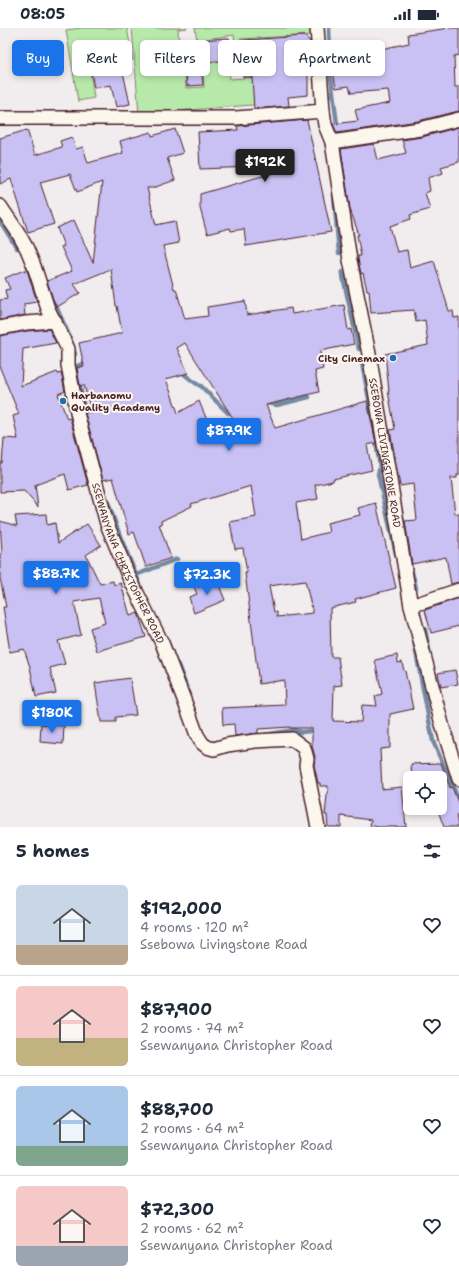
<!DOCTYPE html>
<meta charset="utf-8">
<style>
:root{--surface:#fff;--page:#f6f6f7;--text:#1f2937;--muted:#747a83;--line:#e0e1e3;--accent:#1a73e8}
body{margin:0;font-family:"Shantell Sans",sans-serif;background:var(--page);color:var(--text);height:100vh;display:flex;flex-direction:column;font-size:15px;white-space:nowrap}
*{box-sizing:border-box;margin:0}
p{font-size:13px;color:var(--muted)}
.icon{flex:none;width:22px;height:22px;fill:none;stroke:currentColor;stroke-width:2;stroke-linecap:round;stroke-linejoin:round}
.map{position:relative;height:799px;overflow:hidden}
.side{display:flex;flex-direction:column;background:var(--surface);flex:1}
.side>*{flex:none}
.banner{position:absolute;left:12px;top:12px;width:435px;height:36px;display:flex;gap:8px}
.buttons{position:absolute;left:403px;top:743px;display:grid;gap:8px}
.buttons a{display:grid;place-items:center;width:44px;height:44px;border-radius:6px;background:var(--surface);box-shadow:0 2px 6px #0003;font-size:20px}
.price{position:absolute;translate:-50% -34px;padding:0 9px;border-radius:4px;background:var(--accent);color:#fff;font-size:13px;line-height:26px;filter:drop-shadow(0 1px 2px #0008)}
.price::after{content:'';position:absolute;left:50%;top:24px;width:12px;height:9px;margin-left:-6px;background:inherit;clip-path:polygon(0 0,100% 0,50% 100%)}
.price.active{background:#222;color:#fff}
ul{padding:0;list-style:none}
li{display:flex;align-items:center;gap:12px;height:100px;padding:0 16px}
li+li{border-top:1px solid var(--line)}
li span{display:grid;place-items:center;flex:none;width:112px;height:80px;border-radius:6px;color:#555}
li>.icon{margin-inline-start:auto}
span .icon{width:48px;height:48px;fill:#fffc;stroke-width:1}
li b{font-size:17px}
h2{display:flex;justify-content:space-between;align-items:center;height:48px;padding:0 16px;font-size:17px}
.pill{padding:0 14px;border-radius:6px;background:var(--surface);box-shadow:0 2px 6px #0003;font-size:14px;line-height:36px}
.pill.active{background:var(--accent);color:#fff}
.status{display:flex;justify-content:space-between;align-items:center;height:28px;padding:0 20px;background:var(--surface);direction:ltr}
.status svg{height:11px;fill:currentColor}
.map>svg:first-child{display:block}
.green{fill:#b6e9aa;stroke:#80846a}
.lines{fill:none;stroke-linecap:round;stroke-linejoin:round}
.stream{stroke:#7489a2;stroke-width:4.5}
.building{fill:#c9c1f3;stroke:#4a1f2b;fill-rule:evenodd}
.minor-casing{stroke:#4a1f2b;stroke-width:16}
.minor{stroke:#fbf7ec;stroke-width:13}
.poi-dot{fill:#1f6fb2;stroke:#fbf7ec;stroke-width:1.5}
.labels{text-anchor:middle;stroke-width:4;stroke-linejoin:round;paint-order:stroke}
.poi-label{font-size:10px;font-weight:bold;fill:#4a1f2b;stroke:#fbf7ec;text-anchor:end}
.street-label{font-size:10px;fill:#4a1f2b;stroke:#fbf7ec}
</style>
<div class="status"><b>08:05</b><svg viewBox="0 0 49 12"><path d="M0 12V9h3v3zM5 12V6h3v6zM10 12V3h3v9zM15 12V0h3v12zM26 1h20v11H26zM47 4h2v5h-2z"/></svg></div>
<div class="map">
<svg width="459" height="799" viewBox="0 0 459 799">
<rect width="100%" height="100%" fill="#f1eced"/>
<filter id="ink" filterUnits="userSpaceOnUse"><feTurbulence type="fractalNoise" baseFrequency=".025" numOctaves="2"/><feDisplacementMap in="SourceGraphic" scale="8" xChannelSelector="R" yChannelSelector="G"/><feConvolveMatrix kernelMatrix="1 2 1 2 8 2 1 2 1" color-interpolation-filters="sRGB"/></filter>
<g filter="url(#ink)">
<path class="green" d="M81,0H127L133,32L112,36L111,31L89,35L94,70L78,73L66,2Z
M132,0H187L178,1L180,30H184L186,60L204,59L202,35L228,33L230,51L275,48L277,75L139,86Z
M195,0H313L314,7L240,11L239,15H235L234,7L197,12Z"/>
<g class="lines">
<path class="stream" d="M329,0L331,49L339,112
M334,167L339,225
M0,193L17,220
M342,244L359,321
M46,256L71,312L75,326
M361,330L370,376L380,439L378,446L396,526
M180,343C186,347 196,357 201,358L228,385L235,383
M78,345L77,338L88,334
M79,352L87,398
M266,375L277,377L309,369
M106,469L120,508L141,559
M411,540L416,560
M136,547L177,531
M425,601L430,627
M413,608L433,713L459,773
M173,631L178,637L189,666
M264,707L294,702L301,704L311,703"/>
</g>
<path class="building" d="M450,0H459V27L454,28L455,59H459V83L418,93L337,105L333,96L358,93L355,82L390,75L388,62L351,65L349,58L336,60L331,30L335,34V31L409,15L408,6Z
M304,8L310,13L312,41L308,44V67L288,69L289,78L254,81L252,49H243V44L236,45L235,32L201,34L203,57L187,58L185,25H183L184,13L229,10L230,13Z
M110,34L111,37L121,35L130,76L116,79L111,57L94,60L90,38Z
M307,92L331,204L246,218L244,201L231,203L230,200L207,206L200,180V166L283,142L282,138L200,141L198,104L238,102L237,98Z
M459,99V134L441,139L443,145L428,150L430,163L425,165L430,181L410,187L411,191L390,198L397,224L407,222L410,240L434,233L449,283H453L454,290L459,289V447H457V450H451L455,486H459V554L451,556L446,529L412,536L405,493L417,492L413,456L400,458L390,402L395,401L388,363H389L385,326L428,317L425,292L416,294L414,282L371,285L369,262H367L363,245L361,246L358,231V228H361L357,207H359L350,181L341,121L374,116L378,132L406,125L402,112L422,109Z
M175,101L183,125L167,130L175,152L153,160H147L156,197L175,193L179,215L163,218L174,261H176L185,291L208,288L207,279L245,273L247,287L291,280L292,286L344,277L348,302L351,301L354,316L320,323L323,341L315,343L319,364L266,377L275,400L367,373L376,415L367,417L372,442L333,451V453L315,457L318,471L296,475L301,511L329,504L327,495L360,487L358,480L376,475L396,560L355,571L356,574L330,580L331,629H338L342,657L334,658L333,693L361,694L362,677L377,678L375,668L382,666L375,632L397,627L398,635L402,634L404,643H405L413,681L390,686V720L380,721L382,761L402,759L406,799H378L370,797L371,792L341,788V799H328L327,787H325L328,758H320V755H318L314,737L315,729L312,718V700H290V699L258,701V705L235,708L234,696L223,697L222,680L285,677L284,652L259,656L245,545H247L243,520L235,521L230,494L256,489L251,458L191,476L192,478L161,493L162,496H159L171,530L146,539L134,504L129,506L113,450L103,452L85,385L91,384L84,357L80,358L77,340L84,338L79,315L122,305L117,278H116L111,241L74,256L80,265L57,279L53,271L47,253L72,243L61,219L64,218L57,200L74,192L93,235L102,154L77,164L70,146L40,154L54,196L28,204L11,151L0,156V110L27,102L35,127L62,119L60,113L72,109L76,121L83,119L88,135L123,125L120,113L151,104L152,108ZM185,315L243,406L216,414L199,373L178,385L166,351L188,345L177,320ZM305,553L313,585L277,589V584H274L269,558Z
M24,242V244L27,242L37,274L24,276L25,287L0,292V272L7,271L5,262L10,261L5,250Z
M49,301L56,315L23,321L21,358L57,344L58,346L61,345L65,363L58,366L67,391L70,390L88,457L69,462L65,446L35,457L38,479L24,463L0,464V435H2L4,410L18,411L13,388L19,386L0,340V308L27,303Z
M46,486L47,497L55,495L58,515L87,496L101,517L86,527L100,556L113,553L114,557L121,555L130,588L138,585L146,609L97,623L90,600L105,595L99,570L74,574L81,607L58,613L65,636L50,640L56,665L36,669L30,639L24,621L10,624L3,579H6L0,550V526L2,525L0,493L17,498L15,488Z
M216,550L225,572L194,585L189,569L197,566L194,559Z
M459,570V598L431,605L425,582Z
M455,642L458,656L441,659L438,645Z
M130,650L136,687L116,689V694H101L95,655Z
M41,696L64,698L63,716L40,714Z
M441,735L450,760L452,759L459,777V786L456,787L458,799H444L437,780H440V750H412L411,736Z"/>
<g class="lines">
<g class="minor-casing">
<g id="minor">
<path id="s1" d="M317,0L323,83L325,97L332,114L350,232L369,326L411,578L443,700L459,751"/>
<path d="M0,90H236L323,83"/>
<path d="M332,114L420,101L459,91"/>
<path id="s2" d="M0,178L17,203L27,221L34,238L48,281L68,321V337L78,389L107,496L128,547L162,615L183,669L197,707L202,715L207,719L214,721L227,717L255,713L292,711L304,720L307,731L306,737L318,799"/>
<path d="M0,300L26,295L55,293"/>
<path d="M411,578L459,562"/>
</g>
</g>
<use href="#minor" class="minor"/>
</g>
</g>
<g class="poi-dot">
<circle cx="393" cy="330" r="4"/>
<circle cx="63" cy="373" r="4"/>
</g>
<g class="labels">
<g class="poi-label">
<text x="385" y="334">City Cinemax</text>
<text x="71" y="371" text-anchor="start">Harbanomu<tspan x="71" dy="12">Quality Academy</tspan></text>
</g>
<g class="street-label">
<text dy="4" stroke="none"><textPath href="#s1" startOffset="431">SSEBOWA LIVINGSTONE ROAD</textPath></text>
<text dy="4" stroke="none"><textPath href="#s2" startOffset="383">SSEWANYANA CHRISTOPHER ROAD</textPath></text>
</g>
</g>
</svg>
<div class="buttons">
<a><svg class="icon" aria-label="locate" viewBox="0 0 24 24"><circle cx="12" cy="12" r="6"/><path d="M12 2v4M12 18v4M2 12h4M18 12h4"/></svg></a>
</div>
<b class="price active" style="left:265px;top:155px">$192K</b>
<b class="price" style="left:229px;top:424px">$87.9K</b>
<b class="price" style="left:56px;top:567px">$88.7K</b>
<b class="price" style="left:207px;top:568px">$72.3K</b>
<b class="price" style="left:52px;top:706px">$180K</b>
<div class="banner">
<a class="pill active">Buy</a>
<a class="pill">Rent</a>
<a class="pill">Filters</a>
<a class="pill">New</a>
<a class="pill">Apartment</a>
</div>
</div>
<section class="side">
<h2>5 homes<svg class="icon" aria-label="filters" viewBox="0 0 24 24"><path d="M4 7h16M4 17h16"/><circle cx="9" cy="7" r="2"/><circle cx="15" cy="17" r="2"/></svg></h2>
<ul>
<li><span style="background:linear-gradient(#c9d6e8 75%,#b9a48a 0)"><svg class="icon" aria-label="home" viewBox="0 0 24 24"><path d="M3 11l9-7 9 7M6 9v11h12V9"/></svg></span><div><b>$192,000</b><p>4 rooms · 120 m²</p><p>Ssebowa Livingstone Road</p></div><svg class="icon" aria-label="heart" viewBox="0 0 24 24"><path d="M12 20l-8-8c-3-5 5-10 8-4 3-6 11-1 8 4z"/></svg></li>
<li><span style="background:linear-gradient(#f6c9c9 65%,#c2b280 0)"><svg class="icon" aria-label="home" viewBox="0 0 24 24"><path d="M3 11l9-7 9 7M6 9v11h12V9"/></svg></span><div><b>$87,900</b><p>2 rooms · 74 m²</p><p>Ssewanyana Christopher Road</p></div><svg class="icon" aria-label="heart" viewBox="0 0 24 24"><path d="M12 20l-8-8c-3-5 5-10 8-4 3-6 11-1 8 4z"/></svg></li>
<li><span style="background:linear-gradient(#a9c7e8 75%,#7fa58c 0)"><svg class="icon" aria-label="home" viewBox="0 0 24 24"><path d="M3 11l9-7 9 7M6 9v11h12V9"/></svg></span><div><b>$88,700</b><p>2 rooms · 64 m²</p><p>Ssewanyana Christopher Road</p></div><svg class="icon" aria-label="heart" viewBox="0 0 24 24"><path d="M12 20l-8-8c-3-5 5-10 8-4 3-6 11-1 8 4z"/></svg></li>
<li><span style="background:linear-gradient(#f6c9c9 75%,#9aa5b1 0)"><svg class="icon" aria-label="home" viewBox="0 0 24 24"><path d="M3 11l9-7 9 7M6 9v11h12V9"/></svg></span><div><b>$72,300</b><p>2 rooms · 62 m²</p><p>Ssewanyana Christopher Road</p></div><svg class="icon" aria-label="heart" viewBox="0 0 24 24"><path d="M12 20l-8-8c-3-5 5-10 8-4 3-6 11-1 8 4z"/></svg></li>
</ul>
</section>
